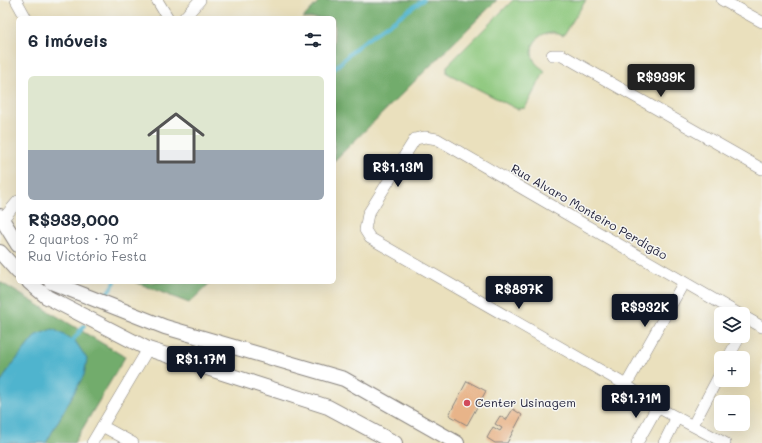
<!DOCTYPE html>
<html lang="pt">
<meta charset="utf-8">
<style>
:root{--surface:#fff;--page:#f2f2f3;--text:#1f2937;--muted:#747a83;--accent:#111827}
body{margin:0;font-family:Mali,sans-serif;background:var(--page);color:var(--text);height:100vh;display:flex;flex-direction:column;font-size:15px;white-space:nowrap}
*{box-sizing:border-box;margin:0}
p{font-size:13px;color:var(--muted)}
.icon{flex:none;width:22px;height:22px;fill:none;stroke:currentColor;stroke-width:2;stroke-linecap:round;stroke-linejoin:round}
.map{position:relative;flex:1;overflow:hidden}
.sheet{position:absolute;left:16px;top:16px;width:320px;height:268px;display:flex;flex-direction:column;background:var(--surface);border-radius:6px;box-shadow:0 4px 16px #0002}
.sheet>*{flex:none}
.tools{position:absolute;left:714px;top:307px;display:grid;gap:8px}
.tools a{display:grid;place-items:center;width:36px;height:36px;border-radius:6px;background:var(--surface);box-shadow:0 4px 16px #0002;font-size:20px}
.price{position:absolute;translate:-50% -34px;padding:0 9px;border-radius:4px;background:var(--accent);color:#fff;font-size:13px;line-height:26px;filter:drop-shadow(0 1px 2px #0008)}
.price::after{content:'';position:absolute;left:50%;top:24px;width:12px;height:9px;margin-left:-6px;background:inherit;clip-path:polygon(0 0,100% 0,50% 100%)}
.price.selected{background:#222;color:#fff}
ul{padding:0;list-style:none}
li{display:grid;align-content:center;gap:8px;height:212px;padding:0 12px}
li span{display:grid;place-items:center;height:124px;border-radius:6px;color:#555}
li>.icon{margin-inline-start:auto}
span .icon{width:72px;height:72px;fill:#fffc;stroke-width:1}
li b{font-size:17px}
h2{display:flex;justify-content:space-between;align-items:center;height:48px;padding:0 12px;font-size:17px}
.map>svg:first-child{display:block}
.green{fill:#8dc87d;stroke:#58755c}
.forest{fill:#72ac6c;stroke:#4a6754}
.water{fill:#4fb4ce;stroke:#386b84}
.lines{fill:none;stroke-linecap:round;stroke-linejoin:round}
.stream{stroke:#4fb4ce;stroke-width:4}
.building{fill:#e8b489}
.minor-casing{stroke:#86817c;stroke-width:12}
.tertiary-casing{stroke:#86817c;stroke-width:16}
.minor{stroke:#fff;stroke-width:11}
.tertiary{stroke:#fff;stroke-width:14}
.poi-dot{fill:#d1495b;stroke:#f6f6f2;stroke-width:1.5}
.labels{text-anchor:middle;stroke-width:3;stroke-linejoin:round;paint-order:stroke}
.street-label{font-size:12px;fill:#22223b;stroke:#f6f6f2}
.poi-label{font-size:12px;fill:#22223b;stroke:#f6f6f2;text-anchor:start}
</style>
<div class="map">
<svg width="762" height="443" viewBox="0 0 762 443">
<rect width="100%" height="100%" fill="#f6f6f2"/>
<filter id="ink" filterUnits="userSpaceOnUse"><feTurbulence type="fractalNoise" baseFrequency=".025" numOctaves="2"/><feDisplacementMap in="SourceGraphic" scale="8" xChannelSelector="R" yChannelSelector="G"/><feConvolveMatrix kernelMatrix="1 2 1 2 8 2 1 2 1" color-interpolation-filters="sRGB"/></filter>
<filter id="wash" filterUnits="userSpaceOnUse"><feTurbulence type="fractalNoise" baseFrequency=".012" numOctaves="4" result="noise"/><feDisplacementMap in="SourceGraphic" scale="16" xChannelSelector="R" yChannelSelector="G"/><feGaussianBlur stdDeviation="0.9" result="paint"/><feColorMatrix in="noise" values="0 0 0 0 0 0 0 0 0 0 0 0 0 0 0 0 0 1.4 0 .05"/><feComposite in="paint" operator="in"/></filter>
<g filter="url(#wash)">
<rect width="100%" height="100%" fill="#eae0bd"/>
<path class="green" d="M513,0H586L563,36C560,35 557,33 554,32C539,31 527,47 534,60C535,64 542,68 545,71L525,108L517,109L447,73V66Z"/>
<path class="forest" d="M320,0H497L334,161V18H303Z
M0,282L125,357L74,443H0Z
M135,282H211L189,303Z"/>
<path class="water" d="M53,329L75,341L87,359L84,375L46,443H0V384L8,370L36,335Z"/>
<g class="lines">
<path class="stream" d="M334,69L359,45L423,0
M105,296L115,282
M70,344L84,326"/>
</g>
<g id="blocks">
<path class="building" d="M467,381L486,391L467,425L449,415Z
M513,409L522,415L507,443H495L487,438L493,427L500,431L502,428L495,424L500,416L506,420Z"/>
</g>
</g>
<g filter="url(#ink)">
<use href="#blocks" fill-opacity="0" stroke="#86817c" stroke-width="1"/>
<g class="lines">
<g class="minor-casing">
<path id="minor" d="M16,0L26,18
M157,0L168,18
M722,0L762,22
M184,18L200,0
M552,55H562L762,169
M2,220L18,201
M743,316L762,327
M728,358L740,336
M626,385L684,282
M693,425L721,372
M102,426L133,443
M92,443L148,349
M637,443L657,407
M664,443L677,417
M725,443L657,407L626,385L370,238L365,230L368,214L415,139L425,137L437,139L739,314"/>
</g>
<g class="tertiary-casing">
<path id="tertiary" d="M0,216L18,245
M0,252L18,272
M29,282L47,297L148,349L328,407L395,443
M51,282L165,327L344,379L457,443"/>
</g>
<use href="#minor" class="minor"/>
<use href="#tertiary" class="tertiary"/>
</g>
</g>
<circle class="poi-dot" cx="467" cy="403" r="4"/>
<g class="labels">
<g class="street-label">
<text transform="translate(589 212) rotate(30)" y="4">Rua Alvaro Monteiro Perdigão</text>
</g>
<g class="poi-label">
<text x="475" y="407">Center Usinagem</text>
</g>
</g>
</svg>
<div class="tools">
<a><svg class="icon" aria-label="layers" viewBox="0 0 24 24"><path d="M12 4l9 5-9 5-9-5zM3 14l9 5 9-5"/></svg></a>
<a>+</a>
<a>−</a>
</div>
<b class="price selected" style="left:661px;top:98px">R$939K</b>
<b class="price" style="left:398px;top:188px">R$1.13M</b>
<b class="price" style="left:519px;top:310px">R$897K</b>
<b class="price" style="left:645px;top:328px">R$932K</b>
<b class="price" style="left:201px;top:380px">R$1.17M</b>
<b class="price" style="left:636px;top:419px">R$1.71M</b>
<section class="sheet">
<h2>6 imóveis<svg class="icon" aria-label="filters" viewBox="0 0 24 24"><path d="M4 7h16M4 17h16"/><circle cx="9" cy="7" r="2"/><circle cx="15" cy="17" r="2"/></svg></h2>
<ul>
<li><span style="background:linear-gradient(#dfe7d0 60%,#9aa5b1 0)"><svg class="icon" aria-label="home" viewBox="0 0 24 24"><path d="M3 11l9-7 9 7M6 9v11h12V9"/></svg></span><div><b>R$939,000</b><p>2 quartos · 70 m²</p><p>Rua Victório Festa</p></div></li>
</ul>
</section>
</div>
